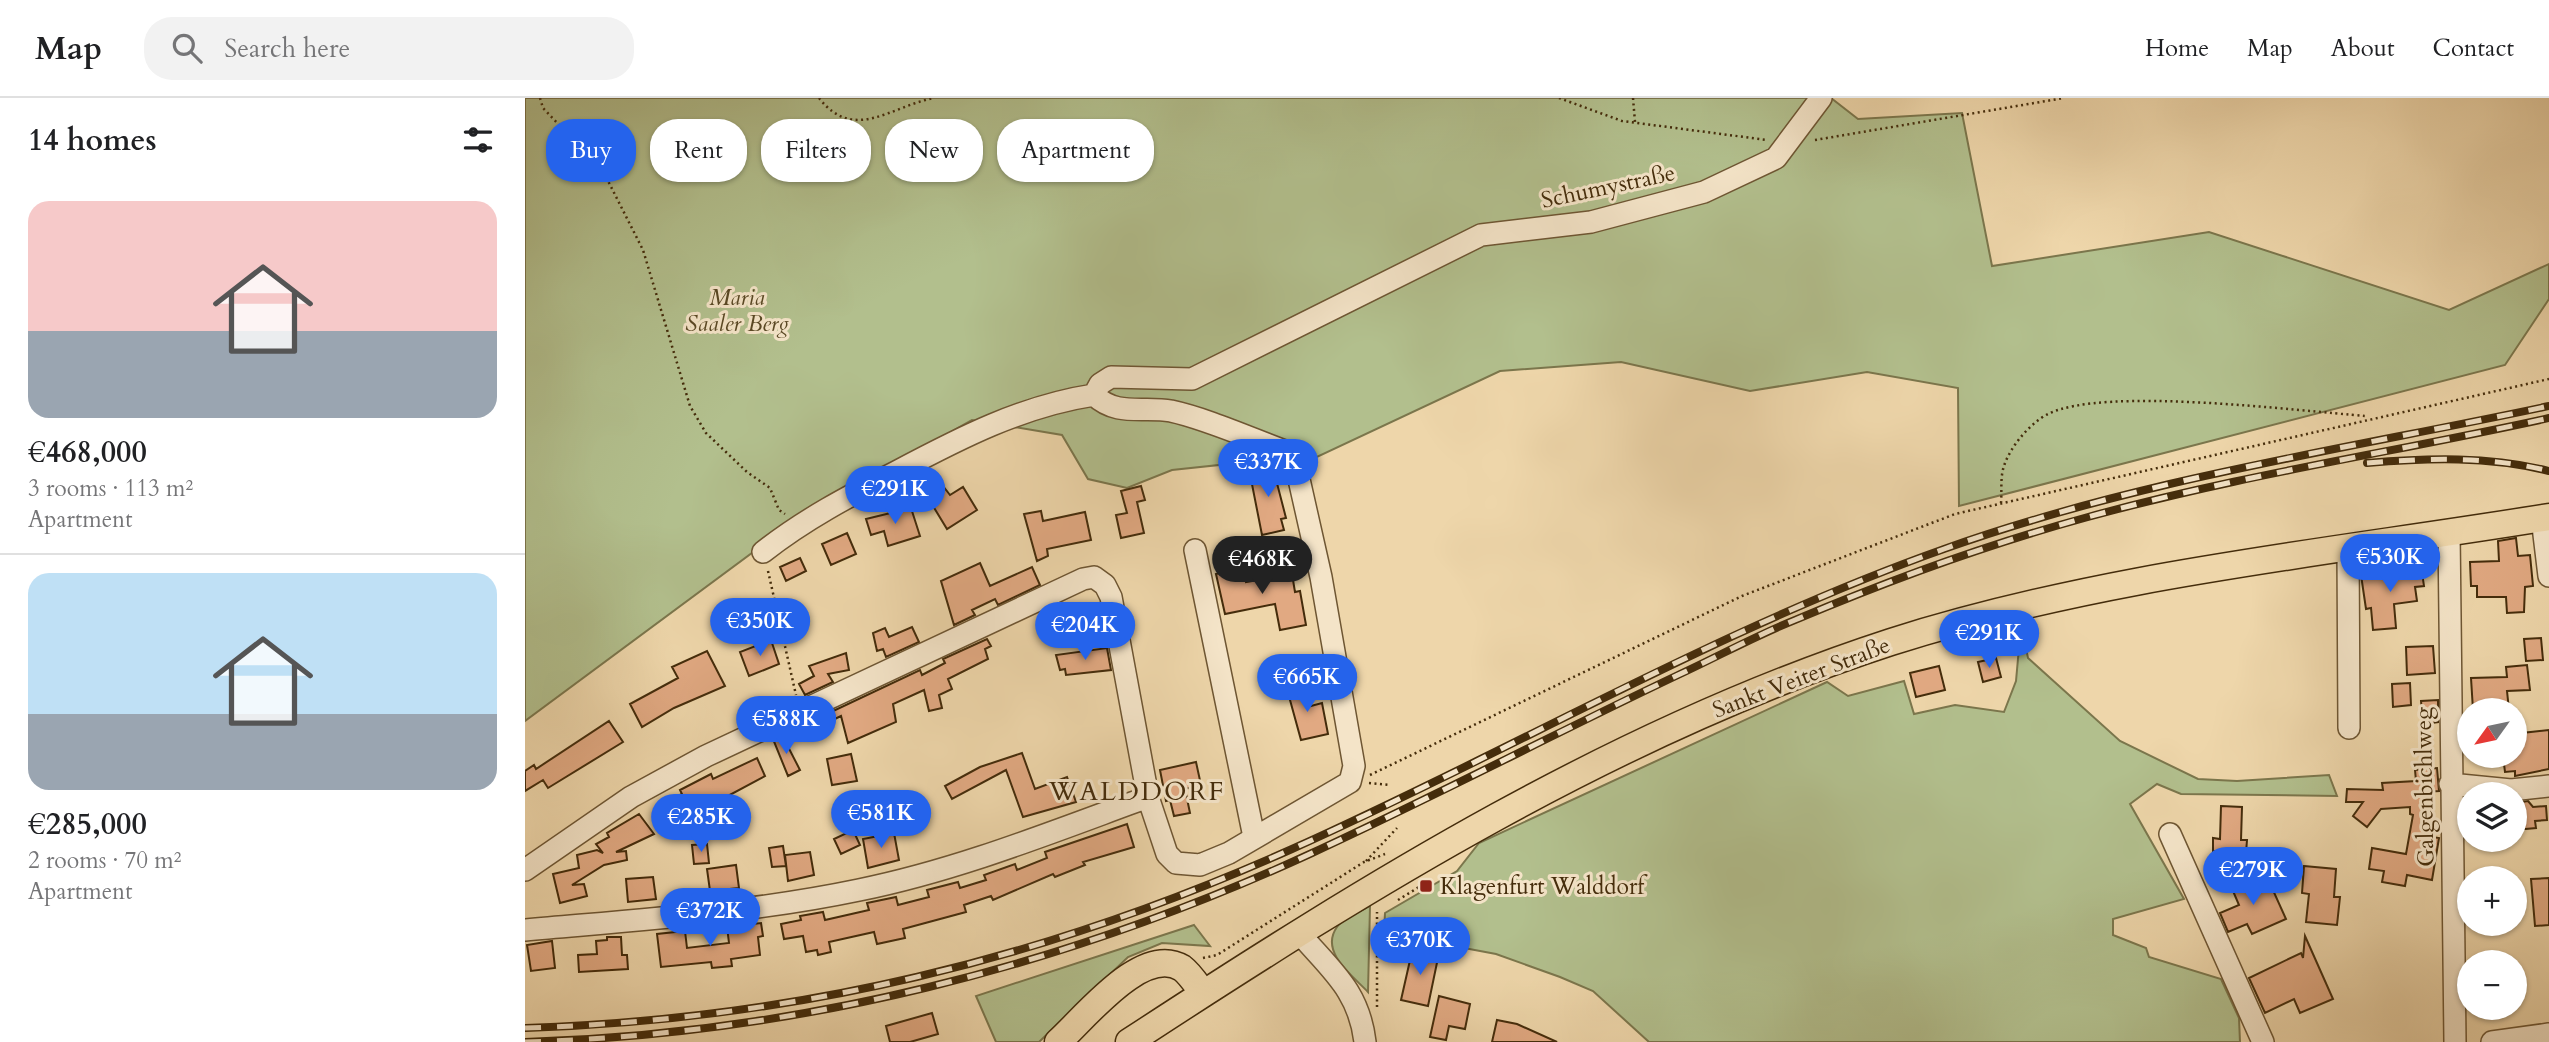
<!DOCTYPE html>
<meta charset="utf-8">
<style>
:root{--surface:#fff;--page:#f2f2f2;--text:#202124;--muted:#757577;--line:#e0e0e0;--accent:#2563eb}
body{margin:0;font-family:Cardo,serif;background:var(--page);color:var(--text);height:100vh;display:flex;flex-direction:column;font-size:26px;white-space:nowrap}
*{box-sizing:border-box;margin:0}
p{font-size:23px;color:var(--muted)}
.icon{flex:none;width:38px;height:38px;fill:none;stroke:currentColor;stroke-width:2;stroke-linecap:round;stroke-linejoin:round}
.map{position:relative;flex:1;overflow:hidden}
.drawer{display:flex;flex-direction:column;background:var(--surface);width:525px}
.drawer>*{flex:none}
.banner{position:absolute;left:21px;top:21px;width:665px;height:63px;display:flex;gap:14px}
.needle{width:46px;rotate:237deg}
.fabs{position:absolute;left:1932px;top:600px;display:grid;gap:14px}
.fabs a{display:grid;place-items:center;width:70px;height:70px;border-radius:50%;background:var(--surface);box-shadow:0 2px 5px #0004;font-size:35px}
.price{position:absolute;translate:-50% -60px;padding:0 16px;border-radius:24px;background:var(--accent);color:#fff;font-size:23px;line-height:46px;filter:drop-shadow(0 2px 4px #0008)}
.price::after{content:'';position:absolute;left:50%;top:42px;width:21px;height:16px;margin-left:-10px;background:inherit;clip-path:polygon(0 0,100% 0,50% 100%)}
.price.current{background:#222;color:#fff}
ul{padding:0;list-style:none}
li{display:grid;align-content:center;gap:14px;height:371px;padding:0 28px}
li+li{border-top:2px solid var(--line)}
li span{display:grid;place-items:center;height:217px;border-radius:21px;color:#555}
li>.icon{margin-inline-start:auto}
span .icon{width:126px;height:126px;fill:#fffc;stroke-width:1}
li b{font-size:30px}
h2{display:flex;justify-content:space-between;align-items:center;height:84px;padding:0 28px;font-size:30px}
.tag{padding:0 24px;border-radius:28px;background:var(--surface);box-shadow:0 2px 5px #0004;font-size:24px;line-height:63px}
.tag.current{background:var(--accent);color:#fff}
header{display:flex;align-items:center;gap:42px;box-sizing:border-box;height:98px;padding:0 35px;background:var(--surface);border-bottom:2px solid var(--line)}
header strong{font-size:33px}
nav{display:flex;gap:38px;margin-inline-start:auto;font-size:24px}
.search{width:490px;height:63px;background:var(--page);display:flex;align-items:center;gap:18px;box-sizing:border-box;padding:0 24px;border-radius:28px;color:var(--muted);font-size:26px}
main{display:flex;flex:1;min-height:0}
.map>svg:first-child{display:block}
.green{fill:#b2bf8d;stroke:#7b764c;stroke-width:2}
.building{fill:#e1a982;stroke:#442c0b;stroke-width:2}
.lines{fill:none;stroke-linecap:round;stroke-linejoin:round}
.minor-casing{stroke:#6e5633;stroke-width:24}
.major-casing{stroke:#442c0b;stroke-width:29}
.path{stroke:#442c0b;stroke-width:2.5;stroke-dasharray:2 3.5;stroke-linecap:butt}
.minor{stroke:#f4e4c8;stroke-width:21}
.major{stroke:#eed6aa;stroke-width:26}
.rail-casing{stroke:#442c0b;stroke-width:8}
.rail{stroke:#f4e4c8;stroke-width:5;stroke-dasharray:16;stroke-linecap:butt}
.poi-dot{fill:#8f2418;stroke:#f4e4c8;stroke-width:2.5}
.labels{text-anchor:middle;stroke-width:6;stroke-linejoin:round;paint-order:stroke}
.street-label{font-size:23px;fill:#442c0b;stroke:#f4e4c8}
.park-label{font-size:23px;font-style:italic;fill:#5a4925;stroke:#f4e4c8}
.poi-label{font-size:23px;fill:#442c0b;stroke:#f4e4c8;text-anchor:start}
.quarter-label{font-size:26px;letter-spacing:2px;fill:#442c0b;stroke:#f4e4c8}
</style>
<header>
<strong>Map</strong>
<div class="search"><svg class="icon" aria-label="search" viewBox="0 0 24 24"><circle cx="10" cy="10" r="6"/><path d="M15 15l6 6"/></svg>Search here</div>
<nav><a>Home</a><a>Map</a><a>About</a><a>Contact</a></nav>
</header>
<main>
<section class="drawer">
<h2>14 homes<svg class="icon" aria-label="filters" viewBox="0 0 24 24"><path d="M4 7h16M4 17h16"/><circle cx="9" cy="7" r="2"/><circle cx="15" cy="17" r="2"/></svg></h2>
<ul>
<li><span style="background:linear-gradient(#f6c9c9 60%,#9aa5b1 0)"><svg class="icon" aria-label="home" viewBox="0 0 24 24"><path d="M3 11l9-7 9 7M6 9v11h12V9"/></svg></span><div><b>€468,000</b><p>3 rooms · 113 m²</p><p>Apartment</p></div></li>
<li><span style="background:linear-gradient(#bfe0f5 65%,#9aa5b1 0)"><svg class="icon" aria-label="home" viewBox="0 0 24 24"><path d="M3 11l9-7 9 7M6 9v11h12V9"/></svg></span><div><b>€285,000</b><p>2 rooms · 70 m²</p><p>Apartment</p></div></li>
</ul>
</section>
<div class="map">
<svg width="2024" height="944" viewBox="0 0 2024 944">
<rect width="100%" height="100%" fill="#eed6aa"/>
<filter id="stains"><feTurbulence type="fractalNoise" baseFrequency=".00286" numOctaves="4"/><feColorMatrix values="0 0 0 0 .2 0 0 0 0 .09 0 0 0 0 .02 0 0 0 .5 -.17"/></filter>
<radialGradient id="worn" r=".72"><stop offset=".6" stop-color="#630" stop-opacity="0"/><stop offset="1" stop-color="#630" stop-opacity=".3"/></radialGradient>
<path class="green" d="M0,0H1306L1333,21L1437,15L1467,168L1684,134L1924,212L2024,166V201L1980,267L1434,408L1433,290L1342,274L1225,293L1096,264L975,273L777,366L760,360L647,372L602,390L563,381L537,337L447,322L281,415L0,623Z
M1496,527L1503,560L1595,643L1673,681L1712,683L1804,677L1812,698L1656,696L1632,686L1605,706L1659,801L1588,821V837L1621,850L1624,859L1696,881L1714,920L1715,944H1124L1068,893L1035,879L971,856L859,835L860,815L932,773L954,745L1302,584L1323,598L1379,583L1389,616L1430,607L1479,614L1491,583Z
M845,808L843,894C828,878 794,854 812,829C818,820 836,813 845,808Z
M669,827L685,848L637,845L603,859L514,944H471L451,898Z"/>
<path class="building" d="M747,366L761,420L756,421L759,432L737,437L724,371Z
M411,379L425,397L438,389L452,412L422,431L397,390Z
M616,388L620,402L612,404L619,435L596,440L591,417L602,415L596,393Z
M386,410L395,438L363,448L359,433L346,437L341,421Z
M516,413L518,423L560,414L566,442L522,451L523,458L512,463L499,416Z
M322,435L331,456L306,467L297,446Z
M1991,440L1993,458L2005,457L2008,488L2000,489L1999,514L1982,515L1981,499H1952V488H1946L1945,464L1974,463L1973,443Z
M275,460L281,473L261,483L255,469Z
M455,465L465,488L507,469L515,487L473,507L470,501L447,512L450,517L429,527L416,483Z
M1896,468L1899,488L1890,489L1892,503L1869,506L1871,530L1848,532L1846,510L1841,511L1836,477Z
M718,470L721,484L767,476L770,494L775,493L781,527L755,532L750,506L700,516L691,476Z
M387,529L394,544L361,559L358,551L352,553L348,535L360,530L364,539Z
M2016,540L2018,562L2001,563L1999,541Z
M462,541L466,548L460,551L463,561L423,581L427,591L414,597L417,610L404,613L399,592L368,606L371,624L323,645L316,618L293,629L289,622L395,572L397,577L420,565L418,561Z
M246,542L254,566L224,578L215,554Z
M1908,548L1910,575L1882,577L1881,549Z
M582,550L586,572L541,577L540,571L535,572L531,557Z
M182,553L200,588L149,610L117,629L105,606L153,580L147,569Z
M321,555L324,572L303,576L308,584L280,597L274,586L289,578L284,568Z
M1471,560L1476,579L1458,584L1453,564Z
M2002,567L2005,592L1982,593L1984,612H1948L1946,580L1982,579L1981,569Z
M1414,568L1420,592L1391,599L1385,575Z
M1885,585L1886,607L1868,609L1867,586Z
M782,587L786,608L797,605L803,636L776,642L762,591Z
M1913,602V624L1898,626L1896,603Z
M84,623L98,644L23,690L18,682L0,693V673L9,667L11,671Z
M2024,632V671L1990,678V673L1980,674L1978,658H1990V647H1998L1997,635Z
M257,637L275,672L263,678L248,641Z
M497,655L510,691L542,679L551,704L498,719L481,672L427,701L420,688L455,669Z
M326,656L332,683L307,687L302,661Z
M232,660L240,678L199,700L203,709L154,724L148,710L157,705L153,698L157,696L155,692L186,676L188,681Z
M671,664L676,687L660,691L665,715L649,718L645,702L641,703L635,672Z
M1912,670L1914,693L1898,694L1901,738L1914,740L1907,782L1882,777L1880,788L1857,784L1859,773L1844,771L1847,750L1881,756L1888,717L1885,716V709L1856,711L1842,729L1828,718L1838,704H1821L1822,691L1858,692L1857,685L1891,683L1890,672Z
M2003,703L2008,709L2021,708L2022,722L2010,723L2011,730L1990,732V705Z
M1696,708L1717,709L1716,742H1722L1721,755L1688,753V740L1695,741Z
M114,716L129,736L91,754L101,753L102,762L79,767L47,787L59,786L62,798L35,805L28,776L54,770L52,757L72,752L78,755L71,746L84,739L82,735Z
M602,726L609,749L558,764L560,767L530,779L528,776L468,802L466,798L439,807L441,814L378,831L380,840L352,846L349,834L304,844L306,854L293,857L292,852L281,854L278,838L259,841L256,826L276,822L275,818L298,814L300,822L344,812L342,805L371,799L373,807L404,799L402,792L433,784L435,790L461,782L459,777L490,766L492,772L522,760L520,754Z
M328,732L335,747L316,756L309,741Z
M369,735L374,762L343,770L338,741Z
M182,746L184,765L169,766L167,747Z
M258,748L261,768L247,769L244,750Z
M285,754L289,777L263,783L260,757Z
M211,767L214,790L185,793L182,771Z
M1779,768L1811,771L1809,799H1815L1812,827L1781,824L1784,796L1777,795Z
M128,779L131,801L103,804L101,781Z
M1720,779V786L1732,781L1734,785L1743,781L1761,821L1727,836L1722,826L1703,834L1695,815L1714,807L1705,786Z
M2024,780V827L2010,828L2006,781Z
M236,825L238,838L233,839L235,857L206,861L207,868L187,870L186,864L136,869L132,836L160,833L162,850L204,845L202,829Z
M1780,838L1808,901L1775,915L1769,901L1740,915L1724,880L1776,855L1778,860Z
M82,839H96L97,857H102L103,871L54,874L53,857L72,856L71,843L82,842Z
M27,843L30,870L6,873L2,847Z
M888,849L914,855L903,908L876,902Z
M914,898L945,906L940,931L924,928L921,942L905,939Z
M407,915L413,936L385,944H365L361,928Z
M972,922L992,926L1032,944H967Z"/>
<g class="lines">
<g class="minor-casing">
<path id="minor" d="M2017,420L2024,478
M1924,434L1930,944
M1823,449L1824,630
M670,452L729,739
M238,454C280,421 324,398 371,374C435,340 497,308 569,297L575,286L586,279L667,281L956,137L1066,124L1179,94L1251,60L1296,0
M1925,686L1986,692L2024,688
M1645,736L1738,944
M0,772L106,699L181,658L558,481L569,479L580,487L586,499L623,699
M0,832C111,822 224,815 334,792C433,772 527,734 623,699L642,756L651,765L675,767L704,755L825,684L829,668L796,479L771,368L765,355C729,342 683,321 646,313C618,308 592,319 569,297
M775,836C807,873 834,893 840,944
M1967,944L2024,936"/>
</g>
<g class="major-casing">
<path id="major" d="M533,944C560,920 617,846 657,870C665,876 672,887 678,895
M604,944C844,787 1092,633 1366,544C1580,476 1803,455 2024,419"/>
</g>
<path class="path" d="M15,0L18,10L78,73L118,152L165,308L181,335L222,374L245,390L254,412L260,416
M294,0C329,45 366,8 409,0
M1034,0L1097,23L1242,42
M1108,0L1110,24
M1290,42L1539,0
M1476,405C1477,394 1475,379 1479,368C1485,349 1505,325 1523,316C1579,288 1773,313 1841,318
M243,473L271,597
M845,677L1217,498L1430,416L2024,281
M844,685L865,687
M841,763L872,730
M873,802L894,789
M678,860L692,857L839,764L860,756
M852,909V814"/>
<use href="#minor" class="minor"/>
<use href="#major" class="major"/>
<g class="rail-casing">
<path id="rail" d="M1842,365C1903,360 1964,358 2024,373
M0,930C273,921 518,862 767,751C986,653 1193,531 1419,451C1615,381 1822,351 2024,308
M0,944C273,936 539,869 787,755C910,698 1031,635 1153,577C1192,559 1230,538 1270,522C1365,482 1463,446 1563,419C1715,377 1870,354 2024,320"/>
</g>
<use href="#rail" class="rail"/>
</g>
<rect class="poi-dot" x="894" y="781" width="14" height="14" rx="3.5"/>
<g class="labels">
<g class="street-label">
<text transform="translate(1083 88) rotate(-12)" y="8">Schumystraße</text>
<text transform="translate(1276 579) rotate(-21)" y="8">Sankt Veiter Straße</text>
<text transform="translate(1899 689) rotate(-91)" y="8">Galgenbichlweg</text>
</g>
<g class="park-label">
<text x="212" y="207">Maria<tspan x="212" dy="26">Saaler Berg</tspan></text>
</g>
<g class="poi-label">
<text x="915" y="796">Klagenfurt Walddorf</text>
</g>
<g class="quarter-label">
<text x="612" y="702">WALDDORF</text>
</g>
</g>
<rect width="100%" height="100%" filter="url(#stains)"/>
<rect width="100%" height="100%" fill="url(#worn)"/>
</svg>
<div class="fabs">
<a><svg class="needle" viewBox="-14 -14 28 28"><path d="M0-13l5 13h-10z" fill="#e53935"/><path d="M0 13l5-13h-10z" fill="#757577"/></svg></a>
<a><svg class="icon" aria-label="layers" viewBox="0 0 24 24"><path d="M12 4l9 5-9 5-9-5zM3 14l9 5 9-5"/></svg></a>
<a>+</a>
<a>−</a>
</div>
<b class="price" style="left:743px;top:401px">€337K</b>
<b class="price" style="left:370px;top:428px">€291K</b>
<b class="price" style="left:1865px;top:496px">€530K</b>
<b class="price current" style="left:737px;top:498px">€468K</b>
<b class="price" style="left:235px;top:560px">€350K</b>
<b class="price" style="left:560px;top:564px">€204K</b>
<b class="price" style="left:1464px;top:572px">€291K</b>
<b class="price" style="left:782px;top:616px">€665K</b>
<b class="price" style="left:261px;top:658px">€588K</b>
<b class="price" style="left:356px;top:752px">€581K</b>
<b class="price" style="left:176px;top:756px">€285K</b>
<b class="price" style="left:1728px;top:809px">€279K</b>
<b class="price" style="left:185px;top:850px">€372K</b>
<b class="price" style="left:895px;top:879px">€370K</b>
<div class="banner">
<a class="tag current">Buy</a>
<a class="tag">Rent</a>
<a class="tag">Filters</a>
<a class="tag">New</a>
<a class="tag">Apartment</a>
</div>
</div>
</main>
